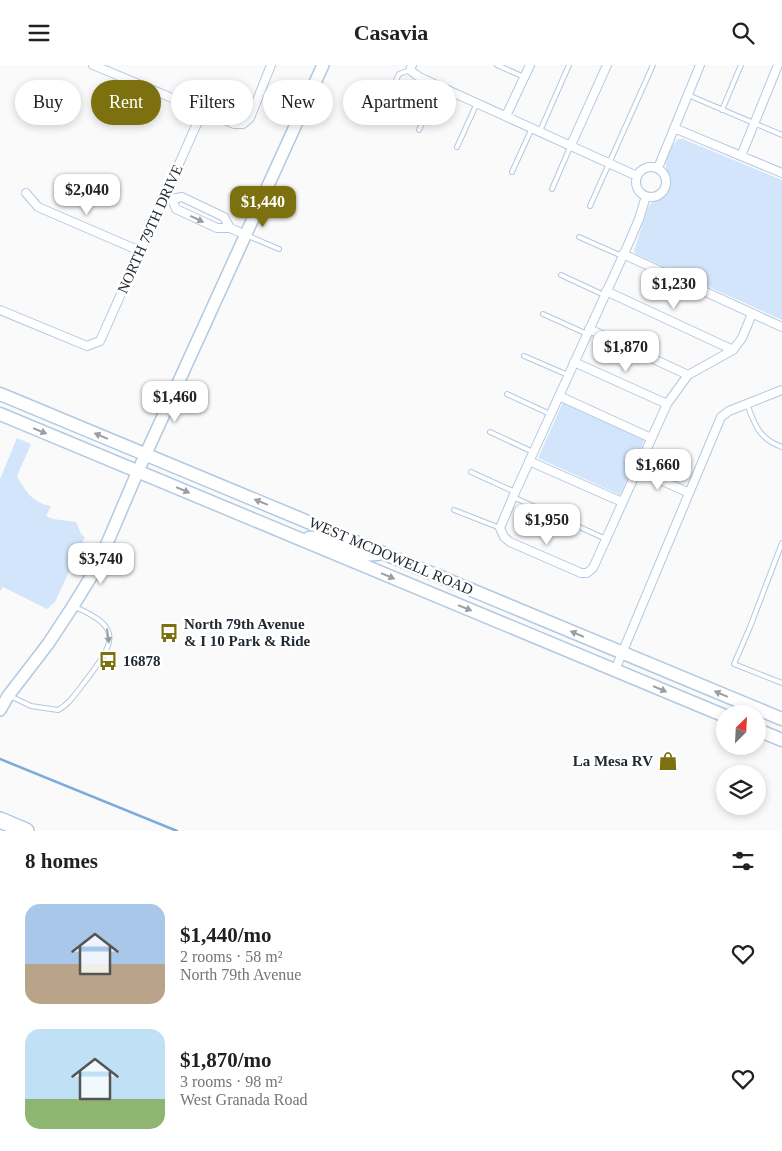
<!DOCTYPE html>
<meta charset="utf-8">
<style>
:root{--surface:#fff;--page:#f2f2f2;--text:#202124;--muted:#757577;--accent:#7d700f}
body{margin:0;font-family:Georgia,serif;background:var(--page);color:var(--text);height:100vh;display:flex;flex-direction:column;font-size:19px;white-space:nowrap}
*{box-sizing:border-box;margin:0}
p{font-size:16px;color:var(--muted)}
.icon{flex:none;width:28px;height:28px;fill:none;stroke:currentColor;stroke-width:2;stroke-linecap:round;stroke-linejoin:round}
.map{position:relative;height:766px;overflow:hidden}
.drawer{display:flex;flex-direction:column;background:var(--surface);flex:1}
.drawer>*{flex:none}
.top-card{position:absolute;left:15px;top:15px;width:500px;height:45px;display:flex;gap:10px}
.needle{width:32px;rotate:24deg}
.tools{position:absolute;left:716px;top:640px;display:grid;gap:10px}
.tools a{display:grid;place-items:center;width:50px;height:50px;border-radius:50%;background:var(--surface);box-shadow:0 2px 8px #0003;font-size:25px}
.price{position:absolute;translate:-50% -42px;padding:0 11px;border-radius:10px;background:#fff;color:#222;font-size:16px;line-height:32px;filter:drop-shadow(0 1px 2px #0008)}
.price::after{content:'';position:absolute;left:50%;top:30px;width:15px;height:11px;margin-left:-8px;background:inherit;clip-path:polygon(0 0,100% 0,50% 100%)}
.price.current{background:var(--accent);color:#fff}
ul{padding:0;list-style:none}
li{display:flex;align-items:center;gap:15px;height:125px;padding:0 25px}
li span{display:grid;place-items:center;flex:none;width:140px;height:100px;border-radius:15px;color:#555}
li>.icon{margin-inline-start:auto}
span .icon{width:60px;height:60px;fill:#fffc;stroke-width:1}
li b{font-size:21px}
h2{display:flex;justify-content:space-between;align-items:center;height:60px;padding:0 25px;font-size:21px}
.chip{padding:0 18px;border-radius:22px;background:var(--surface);box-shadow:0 2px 8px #0003;font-size:18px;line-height:45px}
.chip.current{background:var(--accent);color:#fff}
header{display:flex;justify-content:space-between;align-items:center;height:65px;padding:0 25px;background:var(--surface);font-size:22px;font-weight:600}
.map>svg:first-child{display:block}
.green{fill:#d2e5fa}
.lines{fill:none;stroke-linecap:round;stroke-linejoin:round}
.stream{stroke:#7baadd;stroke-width:2.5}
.lane-casing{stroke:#b2c9e2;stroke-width:6}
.street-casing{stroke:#b2c9e2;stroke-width:10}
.secondary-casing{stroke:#b2c9e2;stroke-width:14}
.primary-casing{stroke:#b2c9e2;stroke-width:15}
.highway-casing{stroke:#b2c9e2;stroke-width:18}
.lane{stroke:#fff;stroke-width:4}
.street{stroke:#fff;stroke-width:8}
.secondary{stroke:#fff;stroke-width:11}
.primary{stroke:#fff;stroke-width:12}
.highway{stroke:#fff;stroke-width:15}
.oneway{fill:#9b9fa3}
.labels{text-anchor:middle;stroke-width:5;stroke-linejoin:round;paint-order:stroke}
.street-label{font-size:15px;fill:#212a33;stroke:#fff}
.poi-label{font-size:15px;font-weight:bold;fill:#212a33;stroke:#fff;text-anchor:start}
</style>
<header><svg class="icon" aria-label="menu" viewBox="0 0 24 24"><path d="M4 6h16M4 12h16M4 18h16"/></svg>Casavia<svg class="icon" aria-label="search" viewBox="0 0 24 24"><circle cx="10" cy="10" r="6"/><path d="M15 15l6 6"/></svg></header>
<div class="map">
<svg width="782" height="766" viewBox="0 0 782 766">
<rect width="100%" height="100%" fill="#fafafa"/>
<path class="green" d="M678,74H683L782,115V255L636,189L634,186L648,142C653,133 665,133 669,123C672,112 665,107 666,99C666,91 673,79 678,74Z
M563,337L645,374L620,430L538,393Z
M17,373L31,379L17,411C25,426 33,438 51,441L46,451L53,454L76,457L81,469L85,472L55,537L47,544L3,522L0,526V414Z"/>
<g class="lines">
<path class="stream" d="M0,694L177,766"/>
<g class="lane-casing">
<path id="lane" d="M497,0L524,12
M688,30L782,70
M722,45L741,0
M380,48L399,9L410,5
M419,65L439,22
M540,66L569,0
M457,82L477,38
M512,107L532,63
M552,124L571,80
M590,141L653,0
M246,170L279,184
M579,172L622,191
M561,210L604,230
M543,249L587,269
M524,291L568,310
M507,329L550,349
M747,339C755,360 759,374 782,382
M490,367L533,387
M471,407L515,427
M513,432L606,474
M454,445L500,463
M782,478L750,562L734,599L782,618
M10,631L31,641L58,645C70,639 78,625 87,614C114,578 124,563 75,542"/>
</g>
<g class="street-casing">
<path id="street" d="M93,0L234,59H243L250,53L271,0
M412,0L410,5L419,12L637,111
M506,51L530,0
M674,63L782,108
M571,80L607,0
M741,91L778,0
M636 117a15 15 0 1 1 30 0a15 15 0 1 1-30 0Z
M658,103L700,0
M26,128L38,142L140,186
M646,131L639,154L627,182L513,432L500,463L504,472L510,477L581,508H587L593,503L667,339L688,310L733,285L742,273L752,249
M168,132L172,134L182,132L224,152L230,163
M172,134L176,144L217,163H230L246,170
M623,189L782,262
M606,226L733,285
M0,245L87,281L100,276L203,45
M589,264L688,310
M574,297L667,339
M559,331L651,373
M529,396L622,437
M637,404L689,428
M615,605L721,352L729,346L782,325"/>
</g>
<g class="secondary-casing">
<path id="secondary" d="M0,645L8,631L48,579L73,541L97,502L138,406L323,0"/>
</g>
<g class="primary-casing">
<path id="primary" d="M0,329L782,654
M0,349L725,651
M309,473C327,470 344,486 362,489C367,490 373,489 378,489
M758,665L782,675"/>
</g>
<g class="highway-casing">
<path id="highway" d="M0,755L26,766"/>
</g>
<use href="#lane" class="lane"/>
<use href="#street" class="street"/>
<use href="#secondary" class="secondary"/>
<use href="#primary" class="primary"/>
<use href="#highway" class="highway"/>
</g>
<defs><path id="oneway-solid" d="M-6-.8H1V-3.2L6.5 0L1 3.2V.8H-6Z" transform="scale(1.25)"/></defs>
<g class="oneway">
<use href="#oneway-solid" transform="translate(197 154) rotate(25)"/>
<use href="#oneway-solid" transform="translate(40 366) rotate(22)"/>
<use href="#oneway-solid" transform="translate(101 371) rotate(-157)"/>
<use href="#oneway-solid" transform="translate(183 425) rotate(23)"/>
<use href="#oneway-solid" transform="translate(261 437) rotate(-158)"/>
<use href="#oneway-solid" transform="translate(388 511) rotate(23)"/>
<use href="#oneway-solid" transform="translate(465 543) rotate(22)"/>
<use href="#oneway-solid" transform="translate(577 569) rotate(-157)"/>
<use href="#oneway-solid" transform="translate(108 571) rotate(82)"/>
<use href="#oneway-solid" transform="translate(660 624) rotate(23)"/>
<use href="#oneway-solid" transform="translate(721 629) rotate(-157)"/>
</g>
<defs>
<g id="bus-bare" transform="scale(1.5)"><path d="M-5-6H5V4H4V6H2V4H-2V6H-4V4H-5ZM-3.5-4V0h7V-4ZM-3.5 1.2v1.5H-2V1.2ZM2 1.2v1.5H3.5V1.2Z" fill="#7d700f" stroke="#fff" stroke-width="2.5" paint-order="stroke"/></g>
<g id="shop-bare" transform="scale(1.5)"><path d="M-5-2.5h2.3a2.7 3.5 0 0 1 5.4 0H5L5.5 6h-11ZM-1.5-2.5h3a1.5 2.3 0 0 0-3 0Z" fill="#7d700f" stroke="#fff" stroke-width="2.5" paint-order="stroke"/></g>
</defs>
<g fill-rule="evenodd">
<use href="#bus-bare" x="169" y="568"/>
<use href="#bus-bare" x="108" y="596"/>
<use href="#shop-bare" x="668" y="696"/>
</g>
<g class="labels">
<g class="street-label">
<text transform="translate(150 164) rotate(-66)" y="5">NORTH 79TH DRIVE</text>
<text transform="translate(391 491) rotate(23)" y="5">WEST MCDOWELL ROAD</text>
</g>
<g class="poi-label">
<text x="184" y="564">North 79th Avenue<tspan x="184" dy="17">&amp; I 10 Park &amp; Ride</tspan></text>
<text x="123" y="601">16878</text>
<text x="653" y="701" text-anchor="end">La Mesa RV</text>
</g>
</g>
</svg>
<div class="tools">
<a><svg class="needle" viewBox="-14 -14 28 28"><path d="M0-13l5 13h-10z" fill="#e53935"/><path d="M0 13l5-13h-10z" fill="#757577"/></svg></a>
<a><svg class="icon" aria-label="layers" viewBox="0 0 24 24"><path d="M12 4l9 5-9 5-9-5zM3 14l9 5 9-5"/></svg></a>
</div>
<b class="price" style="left:87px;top:151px">$2,040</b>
<b class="price current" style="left:263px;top:163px">$1,440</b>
<b class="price" style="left:674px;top:245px">$1,230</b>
<b class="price" style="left:626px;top:308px">$1,870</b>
<b class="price" style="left:175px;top:358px">$1,460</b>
<b class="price" style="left:658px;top:426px">$1,660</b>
<b class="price" style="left:547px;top:481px">$1,950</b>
<b class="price" style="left:101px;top:520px">$3,740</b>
<div class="top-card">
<a class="chip">Buy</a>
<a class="chip current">Rent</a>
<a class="chip">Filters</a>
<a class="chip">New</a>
<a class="chip">Apartment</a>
</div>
</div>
<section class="drawer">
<h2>8 homes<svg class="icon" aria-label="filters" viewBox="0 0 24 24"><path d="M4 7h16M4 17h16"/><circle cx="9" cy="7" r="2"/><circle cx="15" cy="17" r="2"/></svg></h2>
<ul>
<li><span style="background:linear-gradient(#a9c7e8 60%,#b9a48a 0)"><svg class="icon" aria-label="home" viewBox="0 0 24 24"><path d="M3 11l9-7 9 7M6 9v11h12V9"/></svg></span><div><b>$1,440/mo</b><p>2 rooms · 58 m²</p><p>North 79th Avenue</p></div><svg class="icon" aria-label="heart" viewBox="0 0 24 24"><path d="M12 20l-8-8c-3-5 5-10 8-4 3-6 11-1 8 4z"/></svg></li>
<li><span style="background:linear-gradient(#bfe0f5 70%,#8fb573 0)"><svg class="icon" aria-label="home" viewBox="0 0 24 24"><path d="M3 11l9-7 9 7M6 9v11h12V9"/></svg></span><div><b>$1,870/mo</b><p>3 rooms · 98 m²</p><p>West Granada Road</p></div><svg class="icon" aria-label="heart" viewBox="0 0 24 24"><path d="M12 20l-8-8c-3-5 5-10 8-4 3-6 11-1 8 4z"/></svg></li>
</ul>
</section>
